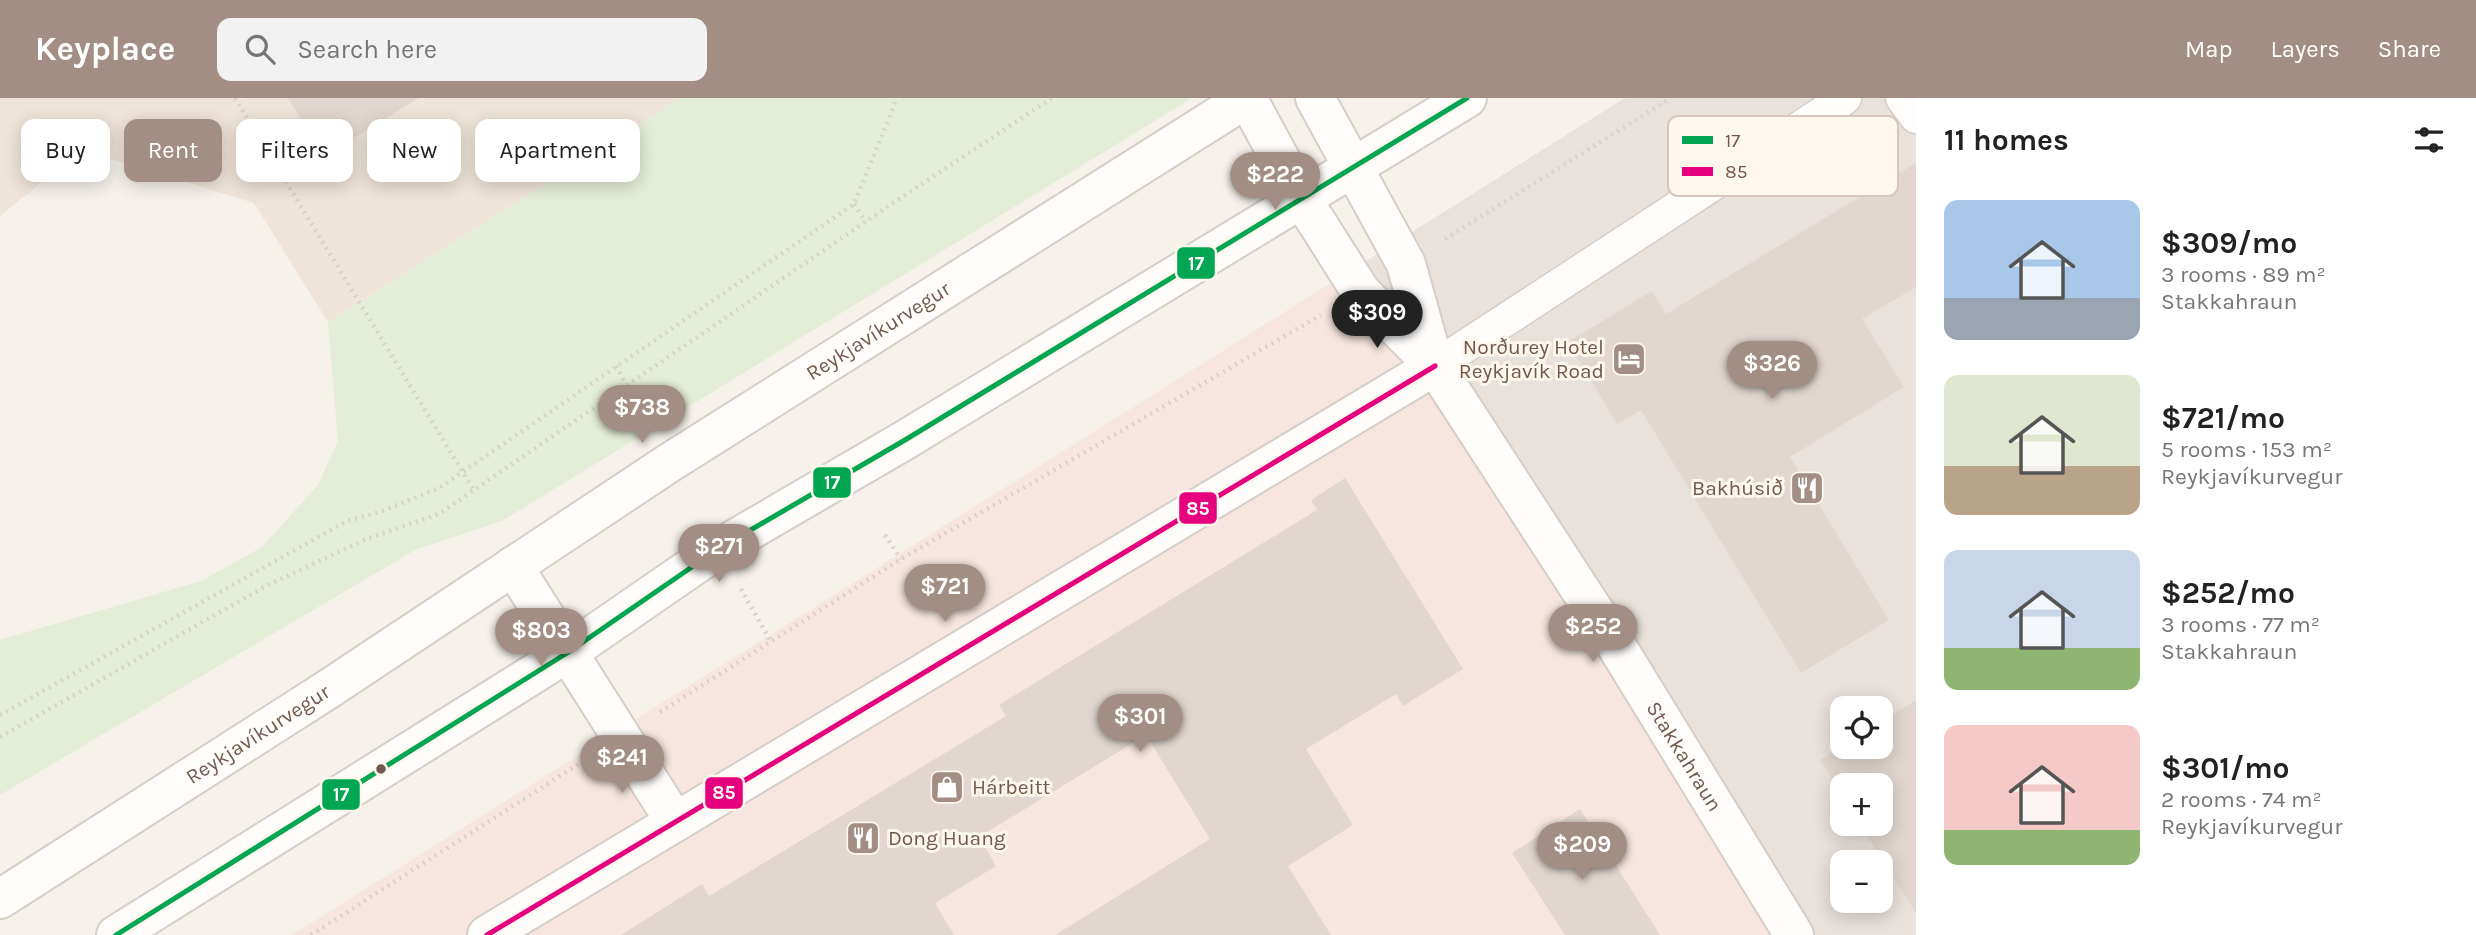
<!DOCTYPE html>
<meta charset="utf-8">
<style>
:root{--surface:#fff;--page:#f2f2f2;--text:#222;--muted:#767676;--accent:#a28e84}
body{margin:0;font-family:Karla,sans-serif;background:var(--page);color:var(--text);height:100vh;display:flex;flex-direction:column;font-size:26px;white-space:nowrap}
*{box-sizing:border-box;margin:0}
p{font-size:23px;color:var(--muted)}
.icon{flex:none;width:38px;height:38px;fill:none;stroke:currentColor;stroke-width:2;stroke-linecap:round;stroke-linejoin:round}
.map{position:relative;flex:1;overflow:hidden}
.side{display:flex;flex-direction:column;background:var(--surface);width:560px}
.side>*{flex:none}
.guide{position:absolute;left:21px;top:21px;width:665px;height:63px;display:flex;gap:14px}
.fabs{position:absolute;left:1830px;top:598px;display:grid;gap:14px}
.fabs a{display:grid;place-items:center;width:63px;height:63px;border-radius:14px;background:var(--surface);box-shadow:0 4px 18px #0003;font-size:35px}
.price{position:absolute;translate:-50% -60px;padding:0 16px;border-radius:24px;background:var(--accent);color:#fff;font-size:23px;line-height:46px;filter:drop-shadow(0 2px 4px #0008)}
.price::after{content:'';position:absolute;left:50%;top:42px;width:21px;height:16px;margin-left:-10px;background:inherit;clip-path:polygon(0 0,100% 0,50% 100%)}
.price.active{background:#222;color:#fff}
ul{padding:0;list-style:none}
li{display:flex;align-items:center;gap:21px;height:175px;padding:0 28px}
li span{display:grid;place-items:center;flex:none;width:196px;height:140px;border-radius:14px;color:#555}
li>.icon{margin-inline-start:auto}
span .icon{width:84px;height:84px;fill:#fffc;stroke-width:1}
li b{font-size:30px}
h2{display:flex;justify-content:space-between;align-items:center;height:84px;padding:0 28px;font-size:30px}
.chip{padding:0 24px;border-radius:14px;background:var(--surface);box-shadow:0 4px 18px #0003;font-size:24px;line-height:63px}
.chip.active{background:var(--accent);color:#fff}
header{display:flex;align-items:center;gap:42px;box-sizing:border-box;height:98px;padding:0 35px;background:var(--accent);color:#fff}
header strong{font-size:33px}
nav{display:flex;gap:38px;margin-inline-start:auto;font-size:24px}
.search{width:490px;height:63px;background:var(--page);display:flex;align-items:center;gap:18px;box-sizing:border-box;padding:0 24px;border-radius:14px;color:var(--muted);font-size:26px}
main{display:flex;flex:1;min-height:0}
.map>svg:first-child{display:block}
.residential{fill:#efe4d9}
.commercial{fill:#f6e6df}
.industrial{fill:#e9e1dc;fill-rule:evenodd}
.green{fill:#e4edd7}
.building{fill:#e1d7d0}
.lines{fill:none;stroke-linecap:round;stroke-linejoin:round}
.service-casing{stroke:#d5cec8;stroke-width:35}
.minor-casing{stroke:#d5cec8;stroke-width:42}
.tertiary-casing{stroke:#d5cec8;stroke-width:42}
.secondary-casing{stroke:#d6cec8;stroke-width:42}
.path{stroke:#d8d0cb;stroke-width:4.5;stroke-dasharray:2 5;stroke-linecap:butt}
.service{stroke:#fefdfc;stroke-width:32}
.minor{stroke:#fefdfc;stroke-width:38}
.tertiary{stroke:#fefdfc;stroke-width:38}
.secondary{stroke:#fefdfc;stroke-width:38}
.bus-1-casing{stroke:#fef7ed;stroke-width:10}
.bus-2-casing{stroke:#fef7ed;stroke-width:10}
.bus-1{stroke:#00a651;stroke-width:5}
.bus-2{stroke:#e5007d;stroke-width:5}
.bus-dot{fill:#74584c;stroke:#fef7ed;stroke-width:2.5}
.labels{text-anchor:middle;stroke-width:6;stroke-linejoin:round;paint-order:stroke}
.street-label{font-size:21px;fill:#74584c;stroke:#fef7ed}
.poi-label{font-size:21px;fill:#74584c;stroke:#fef7ed;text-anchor:end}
.key{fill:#fef7ed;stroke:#d5c7bd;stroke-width:2}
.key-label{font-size:19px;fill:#74584c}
.line-badge{stroke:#fef7ed;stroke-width:2.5}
.badge-label{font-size:19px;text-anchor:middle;font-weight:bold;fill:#fff}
</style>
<header>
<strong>Keyplace</strong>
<div class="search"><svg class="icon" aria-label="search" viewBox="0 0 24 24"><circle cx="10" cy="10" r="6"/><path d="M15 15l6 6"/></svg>Search here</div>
<nav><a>Map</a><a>Layers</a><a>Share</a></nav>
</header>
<main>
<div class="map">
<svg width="1916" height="837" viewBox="0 0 1916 837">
<rect width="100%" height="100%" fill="#f6f1eb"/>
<path class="residential" d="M0,0H681L328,224L254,105L82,52L0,118Z"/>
<path class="commercial" d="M1363,165L1782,837H292Z"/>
<path class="industrial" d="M1625,0H1916V837H1782L1363,165ZM1843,611H1881V649H1843ZM1843,688H1881V726H1843ZM1843,765H1881V803H1843Z"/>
<path class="green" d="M681,0H1192L502,423L415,452L0,697V542L201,483L262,449L318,387L338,343L328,224Z"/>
<path class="building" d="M288,0H419L324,58Z
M1916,65V189L1862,221L1904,289L1790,359L1889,522L1801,575L1641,312L1617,326L1568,244L1652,193L1666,216Z
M1345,380L1463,571L1403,608L1396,596L1306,651L1353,727L1288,768L1331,837H1055L1210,741L1146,637L979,739L996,768L935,805L954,837H621L702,786L709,798L1006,618L999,607L1317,412L1311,402Z
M1916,602V815L1860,726H1881V688H1843V698L1820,662L1843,648L1881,649V624Z
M1580,711L1660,837H1565L1512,755Z"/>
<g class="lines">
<g class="service-casing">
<path id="service" d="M1902,0L1916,19
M1435,268L1845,0"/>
</g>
<g class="minor-casing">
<path id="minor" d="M513,468L674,722
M487,837L1435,268"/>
</g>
<g class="tertiary-casing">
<g id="tertiary">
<path id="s1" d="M1247,0L1302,101L1361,194L1435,268L1611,539L1794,837"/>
<path d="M1315,0L1406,166L1434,266"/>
</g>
</g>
<g class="secondary-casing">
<g id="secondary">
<path id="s2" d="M0,801L330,590L669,365L1247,0"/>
<path d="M116,837L567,555L718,451L905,342L1467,0"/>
</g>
</g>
<path class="path" d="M235,0L473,391
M854,106L866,124
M1445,141L1671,0
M616,268L647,325
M885,437L901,461
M741,491L770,542
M660,614L901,461L1321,217
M0,617L347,423L380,414L439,390L854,106L897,0
M0,639L268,487L366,441L439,416L890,107L1052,0
M311,837L582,664"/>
<use href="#service" class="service"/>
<use href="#minor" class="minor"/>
<use href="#tertiary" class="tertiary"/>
<use href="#secondary" class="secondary"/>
<g class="bus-1-casing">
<path id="bus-1" d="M116,837L567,555L718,451L905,342L1467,0"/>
</g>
<g class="bus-2-casing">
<path id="bus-2" d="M487,837L1435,268"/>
</g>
<use href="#bus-1" class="bus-1"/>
<use href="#bus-2" class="bus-2"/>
</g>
<defs>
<g id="hotel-square" transform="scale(1.75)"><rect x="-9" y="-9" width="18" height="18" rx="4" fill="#a28e84" stroke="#fef7ed"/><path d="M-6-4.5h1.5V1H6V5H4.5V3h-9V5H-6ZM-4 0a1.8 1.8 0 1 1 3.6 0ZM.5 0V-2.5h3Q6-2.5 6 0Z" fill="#fff"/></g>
<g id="restaurant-square" transform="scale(1.75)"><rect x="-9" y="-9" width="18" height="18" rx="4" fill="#a28e84" stroke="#fef7ed"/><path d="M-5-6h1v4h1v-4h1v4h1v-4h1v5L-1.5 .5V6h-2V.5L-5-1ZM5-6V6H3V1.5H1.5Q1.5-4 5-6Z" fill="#fff"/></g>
<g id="shop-square" transform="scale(1.75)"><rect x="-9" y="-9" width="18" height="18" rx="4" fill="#a28e84" stroke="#fef7ed"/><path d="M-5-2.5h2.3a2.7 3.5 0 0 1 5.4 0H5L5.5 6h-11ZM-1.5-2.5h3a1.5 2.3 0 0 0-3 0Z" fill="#fff"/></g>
</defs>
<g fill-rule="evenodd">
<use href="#hotel-square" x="1629" y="261"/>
<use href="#restaurant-square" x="1807" y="390"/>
<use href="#shop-square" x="947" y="689"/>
<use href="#restaurant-square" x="863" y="740"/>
</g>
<circle class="bus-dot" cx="381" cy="671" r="6"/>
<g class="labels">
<g class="street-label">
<text dy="7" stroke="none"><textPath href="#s2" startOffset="1046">Reykjavíkurvegur</textPath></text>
<text dy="7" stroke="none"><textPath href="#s2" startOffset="306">Reykjavíkurvegur</textPath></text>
<text dy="7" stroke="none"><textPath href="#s1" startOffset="793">Stakkahraun</textPath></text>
</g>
<g class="poi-label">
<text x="1604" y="256">Norðurey Hotel<tspan x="1604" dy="24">Reykjavík Road</tspan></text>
<text x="1783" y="397">Bakhúsið</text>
<text x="972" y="696" text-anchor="start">Hárbeitt</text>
<text x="888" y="747" text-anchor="start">Dong Huang</text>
</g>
</g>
<rect x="1668" y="18" width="230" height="80" rx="10" class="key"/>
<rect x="1682" y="38" width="31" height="8" fill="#00a651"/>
<rect x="1682" y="69" width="31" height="9" fill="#e5007d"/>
<g class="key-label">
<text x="1725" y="49">17</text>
<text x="1725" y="80">85</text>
</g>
<g class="line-badge">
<rect x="1176" y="148" width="40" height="34" rx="7" fill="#00a651"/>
<rect x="812" y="368" width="40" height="33" rx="7" fill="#00a651"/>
<rect x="1178" y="393" width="40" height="34" rx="7" fill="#e5007d"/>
<rect x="704" y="678" width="40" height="34" rx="7" fill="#e5007d"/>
<rect x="321" y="680" width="40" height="33" rx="7" fill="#00a651"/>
</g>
<g class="badge-label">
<text x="1196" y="172">17</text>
<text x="832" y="391">17</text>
<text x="1198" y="417">85</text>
<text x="724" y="701">85</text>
<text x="341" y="703">17</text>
</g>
</svg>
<div class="fabs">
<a><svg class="icon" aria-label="locate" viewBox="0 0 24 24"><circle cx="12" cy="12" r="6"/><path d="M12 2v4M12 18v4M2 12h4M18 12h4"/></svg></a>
<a>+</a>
<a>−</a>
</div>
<b class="price" style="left:1275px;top:114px">$222</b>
<b class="price active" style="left:1377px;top:252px">$309</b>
<b class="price" style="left:1772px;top:303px">$326</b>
<b class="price" style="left:642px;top:347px">$738</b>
<b class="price" style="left:719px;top:486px">$271</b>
<b class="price" style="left:945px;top:526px">$721</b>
<b class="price" style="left:1593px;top:566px">$252</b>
<b class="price" style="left:541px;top:570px">$803</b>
<b class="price" style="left:1140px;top:656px">$301</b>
<b class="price" style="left:622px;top:697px">$241</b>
<b class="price" style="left:1582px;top:784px">$209</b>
<div class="guide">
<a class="chip">Buy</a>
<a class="chip active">Rent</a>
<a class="chip">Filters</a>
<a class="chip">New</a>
<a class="chip">Apartment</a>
</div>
</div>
<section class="side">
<h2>11 homes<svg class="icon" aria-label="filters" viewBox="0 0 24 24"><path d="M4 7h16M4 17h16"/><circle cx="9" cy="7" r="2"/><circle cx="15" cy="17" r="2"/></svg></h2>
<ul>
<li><span style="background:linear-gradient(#a9c7e8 70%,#9aa5b1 0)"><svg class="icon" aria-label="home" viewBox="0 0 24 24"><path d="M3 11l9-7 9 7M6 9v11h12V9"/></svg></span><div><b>$309/mo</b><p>3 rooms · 89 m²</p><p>Stakkahraun</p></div></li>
<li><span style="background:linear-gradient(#dfe7d0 65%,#b9a48a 0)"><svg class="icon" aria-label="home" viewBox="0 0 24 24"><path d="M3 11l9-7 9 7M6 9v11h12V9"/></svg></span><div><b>$721/mo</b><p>5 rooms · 153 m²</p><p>Reykjavíkurvegur</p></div></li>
<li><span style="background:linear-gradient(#c9d6e8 70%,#8fb573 0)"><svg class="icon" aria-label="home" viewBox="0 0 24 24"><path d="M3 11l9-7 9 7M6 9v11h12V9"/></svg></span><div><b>$252/mo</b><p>3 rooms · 77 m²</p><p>Stakkahraun</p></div></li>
<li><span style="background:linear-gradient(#f6c9c9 75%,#8fb573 0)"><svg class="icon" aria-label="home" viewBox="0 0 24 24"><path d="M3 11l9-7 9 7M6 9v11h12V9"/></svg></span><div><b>$301/mo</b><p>2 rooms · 74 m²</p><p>Reykjavíkurvegur</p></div></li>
</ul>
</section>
</main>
